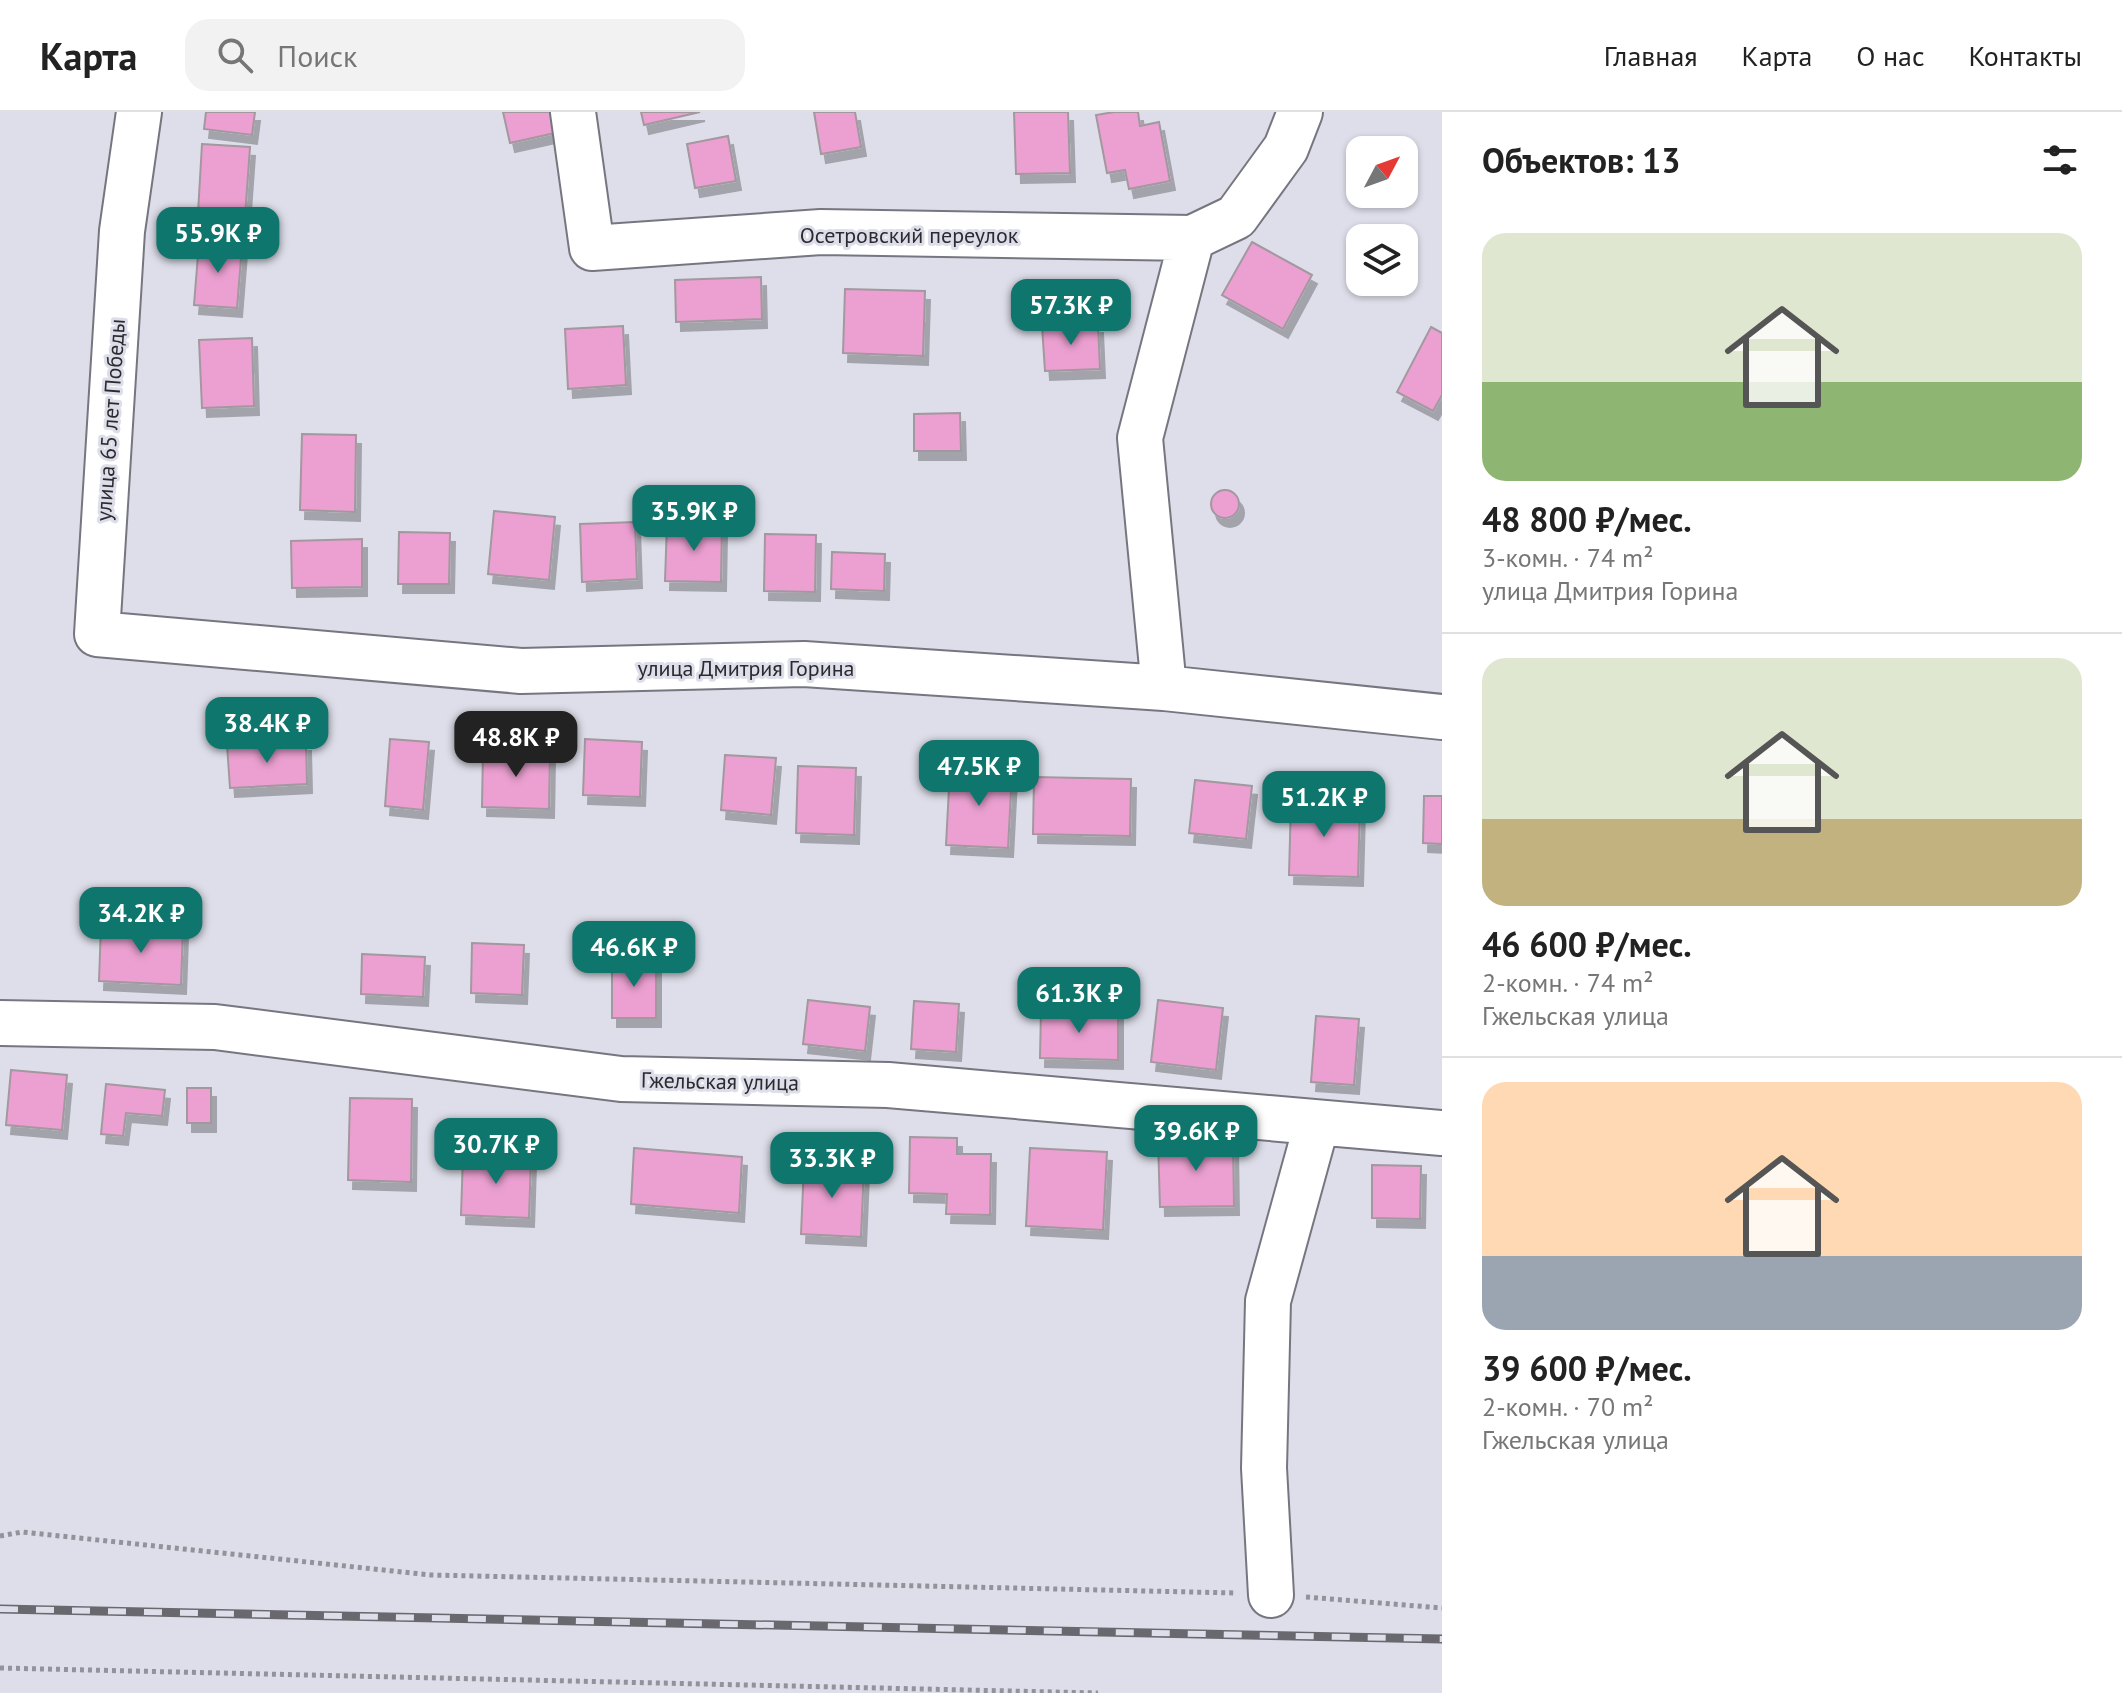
<!DOCTYPE html>
<html lang="ru">
<meta charset="utf-8">
<style>
:root{--surface:#fff;--page:#f2f2f2;--text:#222;--muted:#767676;--line:#e0e0e0;--accent:#0f766e}
body{margin:0;font-family:"PT Sans",sans-serif;background:var(--page);color:var(--text);height:100vh;display:flex;flex-direction:column;font-size:30px;white-space:nowrap}
*{box-sizing:border-box;margin:0}
p{font-size:26px;color:var(--muted)}
.icon{flex:none;width:44px;height:44px;fill:none;stroke:currentColor;stroke-width:2;stroke-linecap:round;stroke-linejoin:round}
.map{position:relative;flex:1;overflow:hidden}
.side{display:flex;flex-direction:column;background:var(--surface);width:680px}
.side>*{flex:none}
.needle{width:52px;rotate:49deg}
.tools{position:absolute;left:1346px;top:24px;display:grid;gap:16px}
.tools a{display:grid;place-items:center;width:72px;height:72px;border-radius:16px;background:var(--surface);box-shadow:0 2px 6px #0004;font-size:40px}
.price{position:absolute;translate:-50% -68px;padding:0 18px;border-radius:16px;background:var(--accent);color:#fff;font-size:26px;line-height:52px;filter:drop-shadow(0 2px 4px #0008)}
.price::after{content:'';position:absolute;left:50%;top:48px;width:24px;height:18px;margin-left:-12px;background:inherit;clip-path:polygon(0 0,100% 0,50% 100%)}
.price.active{background:#222;color:#fff}
ul{padding:0;list-style:none}
li{display:grid;align-content:center;gap:16px;height:424px;padding:0 40px}
li+li{border-top:2px solid var(--line)}
li span{display:grid;place-items:center;height:248px;border-radius:24px;color:#555}
li>.icon{margin-inline-start:auto}
span .icon{width:144px;height:144px;fill:#fffc;stroke-width:1}
li b{font-size:34px}
h2{display:flex;justify-content:space-between;align-items:center;height:96px;padding:0 40px;font-size:34px}
header{display:flex;align-items:center;gap:48px;box-sizing:border-box;height:112px;padding:0 40px;background:var(--surface);border-bottom:2px solid var(--line)}
header strong{font-size:38px}
nav{display:flex;gap:44px;margin-inline-start:auto;font-size:28px}
.search{width:560px;height:72px;background:var(--page);display:flex;align-items:center;gap:20px;box-sizing:border-box;padding:0 28px;border-radius:24px;color:var(--muted);font-size:30px}
main{display:flex;flex:1;min-height:0}
.map>svg:first-child{display:block}
.building{fill:#eba0d1;stroke:#a3989f;stroke-width:2;filter:url(#shadow)}
.lines{fill:none;stroke-linecap:round;stroke-linejoin:round}
.minor-casing{stroke:#767680;stroke-width:48}
.path{stroke:#92929a;stroke-width:5;stroke-dasharray:4 4;stroke-linecap:butt}
.minor{stroke:#fff;stroke-width:44}
.rail-casing{stroke:#68686e;stroke-width:9}
.rail{stroke:#dedeea;stroke-width:6;stroke-dasharray:18;stroke-linecap:butt}
.labels{text-anchor:middle;stroke-width:6;stroke-linejoin:round;paint-order:stroke}
.street-label{font-size:22px;fill:#2b2b2f;stroke:#dedeea}
</style>
<header>
<strong>Карта</strong>
<div class="search"><svg class="icon" aria-label="search" viewBox="0 0 24 24"><circle cx="10" cy="10" r="6"/><path d="M15 15l6 6"/></svg>Поиск</div>
<nav><a>Главная</a><a>Карта</a><a>О нас</a><a>Контакты</a></nav>
</header>
<main>
<div class="map">
<svg width="1442" height="1581" viewBox="0 0 1442 1581">
<defs>
<filter id="shadow"><feDropShadow dx="5" dy="9" stdDeviation="0" flood-color="#0004"/></filter>
</defs>
<rect width="100%" height="100%" fill="#dedeea"/>
<path class="building" d="M206,0H255L252,23L204,17Z
M503,0H550L555,21L510,31Z
M641,0H700L644,13Z
M814,0H855L861,35L821,42Z
M1014,0H1068L1070,61L1016,62Z
M1114,0H1138L1140,14L1159,10L1170,69L1129,77L1125,58L1107,61L1096,3Z
M728,24L736,69L695,76L687,32Z
M202,32L250,35L245,104L198,101Z
M199,130L242,134L237,196L194,193Z
M1252,130L1312,163L1283,217L1222,183Z
M761,165L762,207L676,210L675,168Z
M845,177L925,179L923,244L843,241Z
M1098,212L1100,257L1045,259L1042,214Z
M623,214L626,273L568,277L565,217Z
M1431,215L1442,221V283L1433,299L1397,280Z
M252,226L254,294L202,296L199,228Z
M960,301L961,339H914V302Z
M302,322L356,323L355,400L300,398Z
M1211 392a14 14 0 1 1 28 0a14 14 0 1 1-28 0Z
M494,399L555,405L549,468L488,462Z
M635,410L637,467L582,470L580,412Z
M667,411L722,413L721,470L665,469Z
M399,420L450,421L449,472H398Z
M765,422L816,423L815,480L764,479Z
M362,427V475L292,476L291,429Z
M832,440L885,442L884,479L831,477Z
M390,627L429,630L423,698L385,694Z
M585,627L642,630L640,685L583,683Z
M306,630L307,672L230,676L227,633Z
M483,637L550,639L549,697L482,695Z
M725,643L776,646L771,703L721,698Z
M798,654L856,656L854,723L796,721Z
M950,657L1012,660L1008,736L946,733Z
M1034,665L1131,667L1130,724L1033,722Z
M1195,668L1252,674L1246,727L1189,721Z
M1424,684H1442V732L1423,731Z
M1291,689L1360,692L1358,765L1289,763Z
M101,813L183,817L181,873L99,869Z
M472,831L524,833L522,883L471,881Z
M362,842L425,845L423,885L361,882Z
M612,848H656V906H612Z
M808,888L870,895L865,939L803,932Z
M1158,888L1223,896L1216,958L1151,950Z
M914,889L959,892L956,940L911,937Z
M1041,897L1118,899V948L1040,946Z
M1316,904L1359,907L1354,973L1311,970Z
M11,958L67,963L62,1018L6,1013Z
M106,972L165,978L162,1004L126,1001L123,1024L101,1022Z
M187,976H211V1011H187Z
M350,986L412,987L411,1070L348,1068Z
M910,1025L957,1026V1042H991L990,1103L946,1102L947,1082L909,1081Z
M1233,1027L1234,1094L1160,1095L1158,1029Z
M634,1036L742,1045L739,1101L631,1092Z
M1030,1036L1107,1040L1103,1118L1026,1114Z
M463,1043L531,1045L529,1106L461,1103Z
M804,1052L864,1055L861,1125L801,1122Z
M1372,1053L1421,1054L1420,1107L1372,1106Z"/>
<g class="lines">
<g class="minor-casing">
<path id="minor" d="M139,0L122,119L97,522L521,559L804,552L1164,576L1442,605
M573,0L592,136L821,120L1192,126L1236,105L1286,36L1300,0
M1164,576L1140,326L1192,126
M0,911L215,915L621,967L888,973L1442,1021
M1271,1483L1264,1356L1268,1189L1317,1011"/>
</g>
<path class="path" d="M0,1424L22,1420L431,1463L1236,1481
M1306,1485L1442,1496
M0,1556L1098,1581"/>
<use href="#minor" class="minor"/>
<g class="rail-casing">
<path id="rail" d="M0,1497L1442,1527"/>
</g>
<use href="#rail" class="rail"/>
</g>
<g class="labels">
<g class="street-label">
<text x="909" y="131">Осетровский переулок</text>
<text transform="translate(110 308) rotate(-86)" y="8">улица 65 лет Победы</text>
<text x="746" y="564">улица Дмитрия Горина</text>
<text transform="translate(720 969) rotate(1)" y="8">Гжельская улица</text>
</g>
</g>
</svg>
<div class="tools">
<a><svg class="needle" viewBox="-14 -14 28 28"><path d="M0-13l5 13h-10z" fill="#e53935"/><path d="M0 13l5-13h-10z" fill="#767676"/></svg></a>
<a><svg class="icon" aria-label="layers" viewBox="0 0 24 24"><path d="M12 4l9 5-9 5-9-5zM3 14l9 5 9-5"/></svg></a>
</div>
<b class="price" style="left:218px;top:163px">55.9K ₽</b>
<b class="price" style="left:1071px;top:235px">57.3K ₽</b>
<b class="price" style="left:694px;top:441px">35.9K ₽</b>
<b class="price" style="left:267px;top:653px">38.4K ₽</b>
<b class="price active" style="left:516px;top:667px">48.8K ₽</b>
<b class="price" style="left:979px;top:696px">47.5K ₽</b>
<b class="price" style="left:1324px;top:727px">51.2K ₽</b>
<b class="price" style="left:141px;top:843px">34.2K ₽</b>
<b class="price" style="left:634px;top:877px">46.6K ₽</b>
<b class="price" style="left:1079px;top:923px">61.3K ₽</b>
<b class="price" style="left:1196px;top:1061px">39.6K ₽</b>
<b class="price" style="left:496px;top:1074px">30.7K ₽</b>
<b class="price" style="left:832px;top:1088px">33.3K ₽</b>
</div>
<section class="side">
<h2>Объектов: 13<svg class="icon" aria-label="filters" viewBox="0 0 24 24"><path d="M4 7h16M4 17h16"/><circle cx="9" cy="7" r="2"/><circle cx="15" cy="17" r="2"/></svg></h2>
<ul>
<li><span style="background:linear-gradient(#dfe7d0 60%,#8fb573 0)"><svg class="icon" aria-label="home" viewBox="0 0 24 24"><path d="M3 11l9-7 9 7M6 9v11h12V9"/></svg></span><div><b>48 800 ₽/мес.</b><p>3-комн. · 74 m²</p><p>улица Дмитрия Горина</p></div></li>
<li><span style="background:linear-gradient(#dfe7d0 65%,#c2b280 0)"><svg class="icon" aria-label="home" viewBox="0 0 24 24"><path d="M3 11l9-7 9 7M6 9v11h12V9"/></svg></span><div><b>46 600 ₽/мес.</b><p>2-комн. · 74 m²</p><p>Гжельская улица</p></div></li>
<li><span style="background:linear-gradient(#ffd9b3 70%,#9aa5b1 0)"><svg class="icon" aria-label="home" viewBox="0 0 24 24"><path d="M3 11l9-7 9 7M6 9v11h12V9"/></svg></span><div><b>39 600 ₽/мес.</b><p>2-комн. · 70 m²</p><p>Гжельская улица</p></div></li>
</ul>
</section>
</main>
